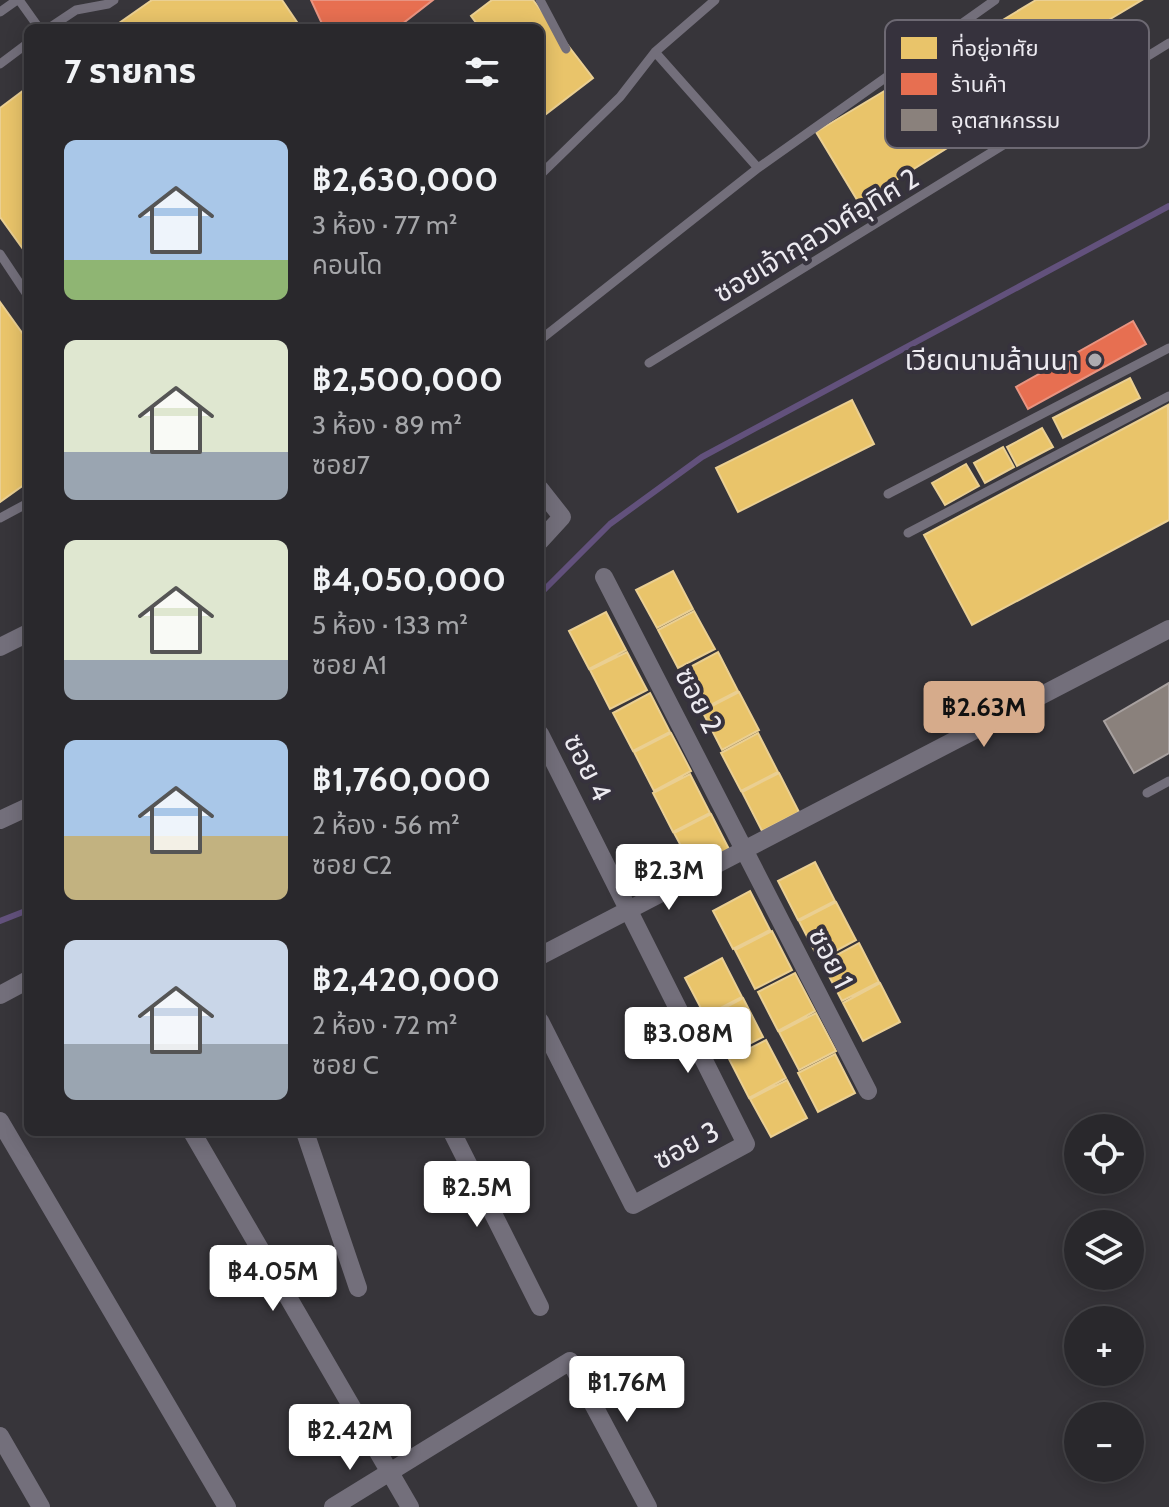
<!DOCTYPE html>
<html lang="th">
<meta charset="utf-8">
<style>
:root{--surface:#29282c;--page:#353438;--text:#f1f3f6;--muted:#a5a6a9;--line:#454448;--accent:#d6ab8b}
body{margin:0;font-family:Cabin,"Noto Sans Thai",sans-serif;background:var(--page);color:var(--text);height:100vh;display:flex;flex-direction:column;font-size:30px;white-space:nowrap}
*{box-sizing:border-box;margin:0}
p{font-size:26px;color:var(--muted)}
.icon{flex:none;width:44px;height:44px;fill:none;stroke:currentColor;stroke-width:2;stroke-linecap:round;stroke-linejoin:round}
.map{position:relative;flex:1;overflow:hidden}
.drawer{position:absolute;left:24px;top:24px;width:520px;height:1112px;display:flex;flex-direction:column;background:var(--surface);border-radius:12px;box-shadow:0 4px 20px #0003,0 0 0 2px var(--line)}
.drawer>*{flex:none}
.fabs{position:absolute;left:1064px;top:1114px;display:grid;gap:16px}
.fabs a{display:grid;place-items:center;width:80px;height:80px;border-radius:50%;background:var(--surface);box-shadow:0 4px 20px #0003,0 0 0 2px var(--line);font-size:40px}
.price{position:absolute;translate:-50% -68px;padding:0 18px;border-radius:8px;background:#fff;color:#222;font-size:26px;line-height:52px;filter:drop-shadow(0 2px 4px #0008)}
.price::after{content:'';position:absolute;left:50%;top:48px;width:24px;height:18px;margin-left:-12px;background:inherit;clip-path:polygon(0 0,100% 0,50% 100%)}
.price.current{background:var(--accent);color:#111}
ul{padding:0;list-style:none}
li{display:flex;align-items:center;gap:24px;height:200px;padding:0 40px}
li span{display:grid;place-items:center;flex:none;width:224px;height:160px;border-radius:12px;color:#555}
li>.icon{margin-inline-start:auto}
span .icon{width:96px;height:96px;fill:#fffc;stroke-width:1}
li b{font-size:34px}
h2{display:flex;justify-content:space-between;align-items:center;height:96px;padding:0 40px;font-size:34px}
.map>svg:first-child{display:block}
.homes{fill:#e9c46a;stroke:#eacf92;stroke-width:2}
.shops{fill:#e76f51;stroke:#e89481;stroke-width:2}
.industry{fill:#8a817c;stroke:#a7a09f;stroke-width:2}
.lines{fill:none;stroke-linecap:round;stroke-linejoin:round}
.stream{stroke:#62517c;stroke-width:6}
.service{stroke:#736f7b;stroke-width:9}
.minor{stroke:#736f7b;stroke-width:18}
.poi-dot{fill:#adabb0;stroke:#36323d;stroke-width:3}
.labels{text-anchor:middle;stroke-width:8;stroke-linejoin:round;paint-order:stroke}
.street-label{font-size:28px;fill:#eceaf0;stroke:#36323d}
.poi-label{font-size:28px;fill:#eceaf0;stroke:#36323d;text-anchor:end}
.key{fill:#36323d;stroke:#6d6973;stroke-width:2}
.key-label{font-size:22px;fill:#eceaf0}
</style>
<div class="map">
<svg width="1169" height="1507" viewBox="0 0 1169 1507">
<rect width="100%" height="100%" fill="#37353a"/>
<path class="homes" d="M152,0H282L301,28H112Z
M492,0H533L593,78L546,114L540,106V28H480L471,16Z
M1036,0H1142L1107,21L1119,41L859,203L816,132Z
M28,87V256L0,217V108Z
M0,302L28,341V482L0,502Z
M1130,378L1140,398L1063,438L1053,418Z
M852,400L874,444L738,512L716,468Z
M1168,405L1169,520L972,625L924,535Z
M1042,428L1053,447L1017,466L1007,447Z
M1003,447L1014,467L985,483L974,463Z
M966,464L979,486L945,505L932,483Z
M673,571L693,609L657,628L636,590Z
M694,611L715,649L678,668L658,630Z
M606,612L626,650L589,669L569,631Z
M627,652L647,690L610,709L590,670Z
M718,652L738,691L701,710L681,672Z
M739,692L759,730L722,750L702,711Z
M650,693L670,732L633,751L613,713Z
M671,733L691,771L654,791L634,752Z
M758,733L778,772L741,791L721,753Z
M779,773L799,812L762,831L742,792Z
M690,774L710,813L673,832L653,793Z
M711,814L731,853L695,872L674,833Z
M815,862L835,901L798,920L778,881Z
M750,891L770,930L733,949L713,911Z
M836,902L856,940L819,960L799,921Z
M772,931L792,970L755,989L735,950Z
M859,943L879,982L842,1001L822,963Z
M722,958L742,997L705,1016L685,978Z
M795,973L815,1011L778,1031L758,992Z
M880,983L900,1022L863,1041L843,1003Z
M743,998L763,1037L726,1056L706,1018Z
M816,1013L836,1051L799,1070L779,1032Z
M766,1040L786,1078L749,1098L729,1059Z
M835,1054L855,1093L818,1112L798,1073Z
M787,1080L807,1118L771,1137L750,1099Z"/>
<path class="shops" d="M311,0H433L397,28H324Z
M1133,321L1146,344L1028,409L1016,387Z"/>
<path class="industry" d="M1169,683V753L1134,773L1104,721Z"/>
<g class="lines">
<path class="stream" d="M540,594L610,524L702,457L1169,206
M0,921L28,910"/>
<path class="service" d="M19,0L39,28
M540,0L566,49
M0,12L17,0
M49,28L76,10L108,4L114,0
M655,52L758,168
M0,64L28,43
M540,175L620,97L655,52L715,0
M0,254L28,296
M540,340L758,168L995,0
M649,363L1169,43
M888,494L1169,348
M0,518L28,503
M908,533L1169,396
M1147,793L1169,781"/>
<path class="minor" d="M540,489L562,517L540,541
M604,577L868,1091
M0,647L28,633
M540,734L746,1144L633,1205L540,1021
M0,820L28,807
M540,956L1169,629
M0,995L28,980
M0,1121L227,1507
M192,1132L410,1507
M305,1132L358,1288
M452,1132L540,1307
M0,1436L41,1507
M333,1507L570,1361L648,1507"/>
</g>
<circle class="poi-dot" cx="1095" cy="360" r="8"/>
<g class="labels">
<g class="street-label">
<text transform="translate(816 235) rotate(-31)" y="10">ซอยเจ้ากุลวงศ์อุทิศ 2</text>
<text transform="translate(699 700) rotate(63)" y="10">ซอย 2</text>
<text transform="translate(588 767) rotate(63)" y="10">ซอย 4</text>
<text transform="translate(831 958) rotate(63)" y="10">ซอย 1</text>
<text transform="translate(686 1145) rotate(-28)" y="10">ซอย 3</text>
</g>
<g class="poi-label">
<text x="1079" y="370">เวียดนามล้านนา</text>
</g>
</g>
<rect x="885" y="20" width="264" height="128" rx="12" class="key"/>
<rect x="901" y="37" width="36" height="22" fill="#e9c46a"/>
<rect x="901" y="73" width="36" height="22" fill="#e76f51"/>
<rect x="901" y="109" width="36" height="22" fill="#8a817c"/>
<g class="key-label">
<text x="951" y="56">ที่อยู่อาศัย</text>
<text x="951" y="92">ร้านค้า</text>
<text x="951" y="128">อุตสาหกรรม</text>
</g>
</svg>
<div class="fabs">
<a><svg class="icon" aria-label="locate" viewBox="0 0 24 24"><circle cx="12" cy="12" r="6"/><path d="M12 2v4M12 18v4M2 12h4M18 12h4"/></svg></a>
<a><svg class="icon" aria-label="layers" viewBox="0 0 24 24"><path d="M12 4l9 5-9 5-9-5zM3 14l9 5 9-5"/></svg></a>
<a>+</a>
<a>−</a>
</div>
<b class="price current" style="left:984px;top:749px">฿2.63M</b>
<b class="price" style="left:669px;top:912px">฿2.3M</b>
<b class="price" style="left:688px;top:1075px">฿3.08M</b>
<b class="price" style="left:477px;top:1229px">฿2.5M</b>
<b class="price" style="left:273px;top:1313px">฿4.05M</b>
<b class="price" style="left:627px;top:1424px">฿1.76M</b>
<b class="price" style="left:350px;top:1472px">฿2.42M</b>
<section class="drawer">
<h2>7 รายการ<svg class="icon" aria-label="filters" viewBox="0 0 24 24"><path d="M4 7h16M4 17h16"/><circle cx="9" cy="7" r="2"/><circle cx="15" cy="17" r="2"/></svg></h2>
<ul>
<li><span style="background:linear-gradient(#a9c7e8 75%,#8fb573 0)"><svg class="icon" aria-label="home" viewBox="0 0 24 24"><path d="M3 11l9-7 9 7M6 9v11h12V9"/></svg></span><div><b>฿2,630,000</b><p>3 ห้อง · 77 m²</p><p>คอนโด</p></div></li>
<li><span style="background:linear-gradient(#dfe7d0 70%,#9aa5b1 0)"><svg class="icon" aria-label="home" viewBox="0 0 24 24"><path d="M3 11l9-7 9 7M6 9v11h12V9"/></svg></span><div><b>฿2,500,000</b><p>3 ห้อง · 89 m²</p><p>ซอย7</p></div></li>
<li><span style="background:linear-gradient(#dfe7d0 75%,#9aa5b1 0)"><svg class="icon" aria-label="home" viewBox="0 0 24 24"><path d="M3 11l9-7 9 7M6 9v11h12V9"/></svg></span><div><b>฿4,050,000</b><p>5 ห้อง · 133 m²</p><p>ซอย A1</p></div></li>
<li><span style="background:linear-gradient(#a9c7e8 60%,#c2b280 0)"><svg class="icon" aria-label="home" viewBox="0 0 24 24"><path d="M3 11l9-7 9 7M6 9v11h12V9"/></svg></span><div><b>฿1,760,000</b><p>2 ห้อง · 56 m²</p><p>ซอย C2</p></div></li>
<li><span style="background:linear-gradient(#c9d6e8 65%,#9aa5b1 0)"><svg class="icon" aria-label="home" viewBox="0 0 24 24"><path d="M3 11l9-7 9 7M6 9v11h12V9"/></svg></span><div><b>฿2,420,000</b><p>2 ห้อง · 72 m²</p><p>ซอย C</p></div></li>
</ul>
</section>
</div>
